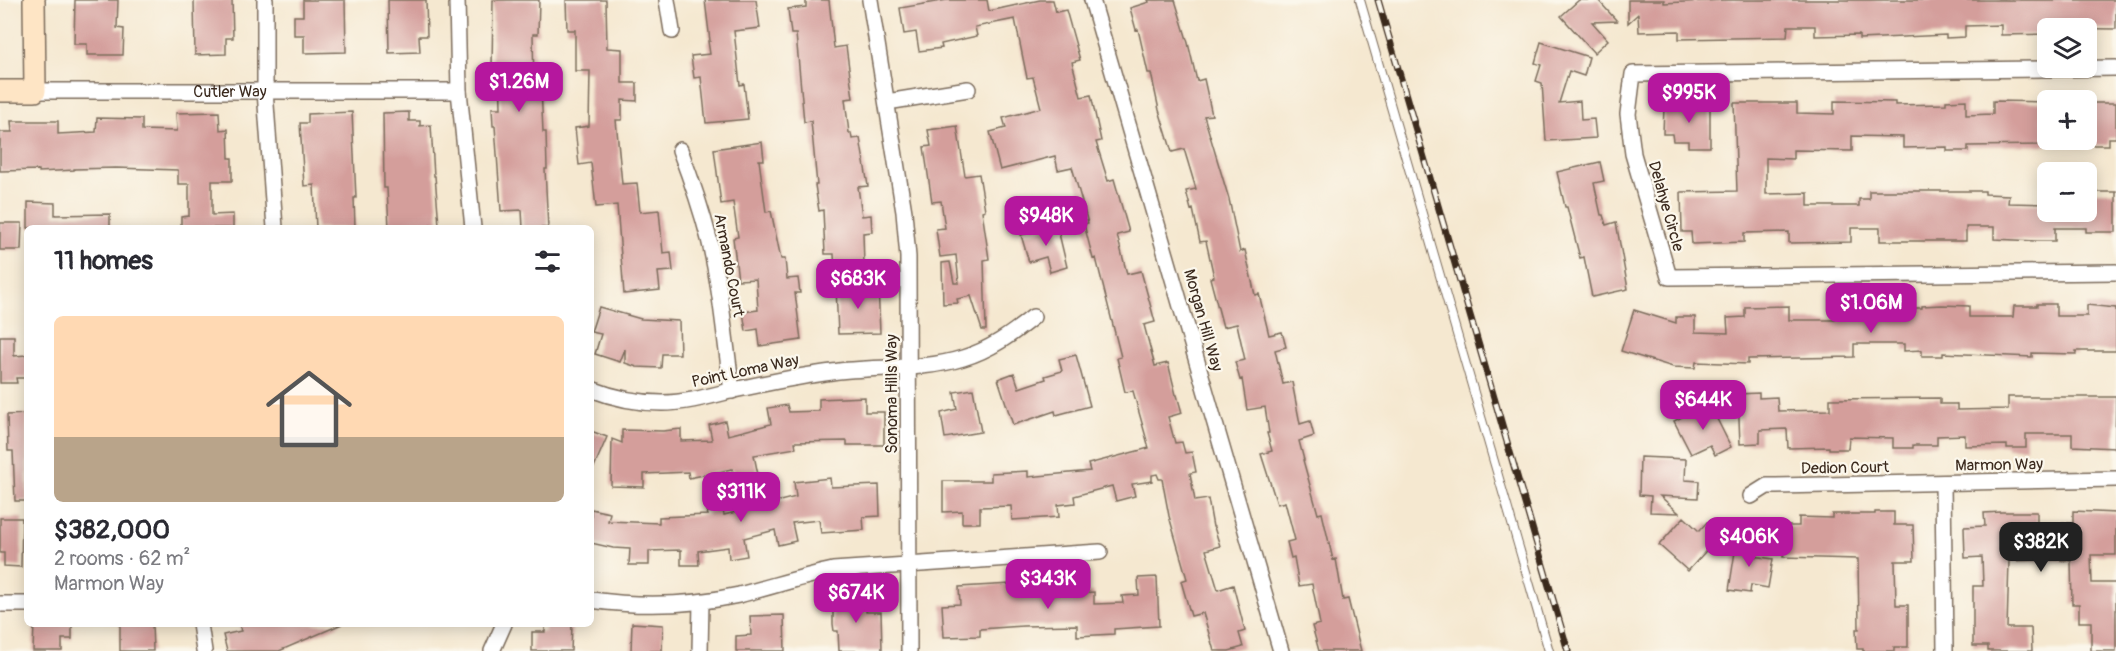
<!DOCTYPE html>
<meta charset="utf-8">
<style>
:root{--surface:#fff;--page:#f2f2f3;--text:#2b2b33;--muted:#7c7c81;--line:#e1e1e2;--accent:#b5179e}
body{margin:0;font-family:Pangolin,sans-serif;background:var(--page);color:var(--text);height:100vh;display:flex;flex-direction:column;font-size:22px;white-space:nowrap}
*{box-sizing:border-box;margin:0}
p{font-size:20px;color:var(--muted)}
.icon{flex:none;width:33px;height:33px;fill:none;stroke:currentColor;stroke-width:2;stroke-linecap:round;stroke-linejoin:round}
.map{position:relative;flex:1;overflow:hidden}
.details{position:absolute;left:24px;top:225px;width:570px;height:402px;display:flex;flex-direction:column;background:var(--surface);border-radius:9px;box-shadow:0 3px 15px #0003}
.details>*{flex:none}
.buttons{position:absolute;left:2037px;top:18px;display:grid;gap:12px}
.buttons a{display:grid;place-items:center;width:60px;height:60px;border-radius:9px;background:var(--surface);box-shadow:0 3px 15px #0003;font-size:30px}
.price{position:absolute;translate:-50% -51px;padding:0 14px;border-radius:12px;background:var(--accent);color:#fff;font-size:20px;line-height:39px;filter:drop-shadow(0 2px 3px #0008)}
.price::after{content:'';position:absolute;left:50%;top:36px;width:18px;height:14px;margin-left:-9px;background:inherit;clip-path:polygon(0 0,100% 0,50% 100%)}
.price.selected{background:#222;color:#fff}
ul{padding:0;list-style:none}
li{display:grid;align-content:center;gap:12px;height:318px;padding:0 30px}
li+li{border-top:2px solid var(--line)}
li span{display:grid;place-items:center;height:186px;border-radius:9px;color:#555}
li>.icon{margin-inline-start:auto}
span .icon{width:108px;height:108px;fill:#fffc;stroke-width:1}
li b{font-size:26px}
h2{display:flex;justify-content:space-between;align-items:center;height:72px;padding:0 30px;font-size:26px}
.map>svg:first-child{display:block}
.building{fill:#d49e9b}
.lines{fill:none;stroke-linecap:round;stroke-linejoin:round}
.lane-casing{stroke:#7c6c5c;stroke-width:10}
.street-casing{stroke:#7c6c5c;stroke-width:18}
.secondary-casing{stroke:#7c6c5c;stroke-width:24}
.lane{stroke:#fff;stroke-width:8}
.street{stroke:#fff;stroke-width:15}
.secondary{stroke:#fee5c5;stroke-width:21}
.rail-casing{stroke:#3b2a1e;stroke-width:7}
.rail{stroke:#fbf7ec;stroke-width:4.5;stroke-dasharray:14;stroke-linecap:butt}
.labels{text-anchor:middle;stroke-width:4.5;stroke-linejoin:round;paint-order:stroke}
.street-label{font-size:16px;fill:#3b2a1e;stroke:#fbf7ec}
</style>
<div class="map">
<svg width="2116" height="651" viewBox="0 0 2116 651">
<rect width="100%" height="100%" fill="#fbf7ec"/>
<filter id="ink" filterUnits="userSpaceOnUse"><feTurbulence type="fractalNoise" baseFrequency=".0167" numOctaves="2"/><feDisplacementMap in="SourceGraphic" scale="12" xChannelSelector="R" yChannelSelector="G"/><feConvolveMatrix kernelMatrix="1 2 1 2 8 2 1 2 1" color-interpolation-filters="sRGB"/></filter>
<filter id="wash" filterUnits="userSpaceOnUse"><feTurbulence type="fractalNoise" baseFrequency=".008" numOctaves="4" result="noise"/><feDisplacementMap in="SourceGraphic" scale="24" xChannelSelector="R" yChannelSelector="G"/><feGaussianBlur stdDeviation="1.35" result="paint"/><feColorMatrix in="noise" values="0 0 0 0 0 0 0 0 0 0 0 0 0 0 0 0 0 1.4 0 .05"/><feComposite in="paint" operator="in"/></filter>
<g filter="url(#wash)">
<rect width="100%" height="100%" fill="#f5e8d0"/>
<g id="blocks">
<path class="building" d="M75,0H118L117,28L124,29L123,55H87V44H74Z
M194,0H232L233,38H226V54L195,55Z
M303,0H345L346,52L304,53V35H294V16H303Z
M388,0H426L427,36H419L420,52L389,53Z
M493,0H539L538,34H533L534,87H541L543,132H546L547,169H545L548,228H523L522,210L501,211L495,126H493L492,108H501L500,69H492Z
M566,0H606L607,48L622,49V83H637V101L622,100V120H616L622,184L637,183L640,212L659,210L663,253L671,252L673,271L658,272L660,290L624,294L617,205L596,207L591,163L579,165L575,128L589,126L590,71H575V30H567Z
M705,0H756L760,28L734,31L740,85L744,84L748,119L706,123L701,77L694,78L691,56L710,54L708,41H710Z
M806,0H829L834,48L846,46L853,98L845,99L849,133H851L852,139L860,138L868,186L858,187L862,216L871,215L872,232L863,233L864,266L835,270L834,254H825L823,210L819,211L815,185H817L811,121L804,122L796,34H791L788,9L806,7Z
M947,0H987L989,11L1040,0H1053L1056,12L1066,10L1080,60L1072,62L1081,97L1091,95L1101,141L1096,142L1108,181L1114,179L1129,232L1117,235L1127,274L1141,271L1155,322L1144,325L1155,366L1168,363L1176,395H1177L1182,413L1168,417L1175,443L1182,442L1185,453L1192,452L1196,472L1190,473L1195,501L1208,499L1213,527H1214L1220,546L1206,550L1218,590L1233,585L1245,631L1239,633L1243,647L1229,651H1214L1203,613L1191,616L1181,581L1187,579L1169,516L1162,479H1159L1157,474L1152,475V481L1132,484L1135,496L1116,501L1112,486L1074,496L1075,503L1058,505L1059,517L1012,520L1011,506L980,507V523H962V511L943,512V481H991V473L1028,471V477L1090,471L1088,464L1149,448L1133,391L1125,392L1117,358L1121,357L1096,258L1093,259L1084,224L1088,223L1072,167L1058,170L1055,156L1000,170L990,132L1006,128L1003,118L1041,108L1033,77L1027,78L1015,19L975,27L977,36L941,44L942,48L919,51L916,32L904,34L900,8Z
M1148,0H1175L1188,43L1197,81L1204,79L1212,115L1204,116L1229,199L1240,252L1245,250L1255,295L1259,294L1269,335L1282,332L1286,347L1275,350L1283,384L1292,382L1300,424L1310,421L1314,436L1299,441L1304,460H1303L1318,514L1322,513L1333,560L1336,559L1343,600L1348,599L1361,651H1319L1312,626L1320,624L1312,584L1299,586L1294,557L1291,558L1287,542L1295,540L1285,502L1277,504L1261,454L1272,451L1267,433H1269L1265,407L1247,410L1242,379L1240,380L1235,362L1245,360L1237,324L1223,327L1210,278L1214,277L1206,241L1200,242L1193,209L1191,210L1186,191L1196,189L1184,149L1172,152L1159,110L1151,73H1148L1138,29L1136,30L1130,8L1149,2Z
M1579,0H1598L1617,21L1592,22L1608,40L1594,53L1561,16Z
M1628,0H1664V3L1723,0H2116V29L2048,28V34L2001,35V25L1965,26V37L1946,38V35L1859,39V35L1815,36V26H1788L1787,37L1679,39V31L1639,32L1638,14L1628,23Z
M1541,42L1589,57L1584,76L1569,71L1559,103L1580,101L1581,120L1594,119L1596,138L1546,141L1542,83L1536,81L1541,65L1535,63Z
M1966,100V115L1993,114V101L2048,102V145L1968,146V151H1947V147L1903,148V137L1852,136V151L1793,150V159L1766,158V194L1808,193V206H1859V199H1869V191H1985V194L2009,195L2008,203L2048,204V212H2086V192H2116V232H2086V228H2055V241H2036L1994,239V227H1966V241H1880V228H1851V242L1789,243V232L1744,233V242L1692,244L1691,232H1682L1681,192L1737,191L1734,103H1797V113L1834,114V101L1895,102V105L1946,104V101Z
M1695,101L1710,102V147H1688V141H1673L1672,134H1663L1664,106H1694Z
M2086,103H2116V138H2109V145H2086Z
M219,112L220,130L228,129L229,158H232V181H212V215L233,214V228H181V217L189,216V184H178V170L116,168L74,169V170L39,172V170L0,171V132H12L11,121H58V134L96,132L97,118L142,119V130L177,131L176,113Z
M352,112L356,198H354L355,228H316L314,185L304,186L300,123H308V114Z
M409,112V121H420V126L431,125L434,176H435L439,225H431V228H389L387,188H384L383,113Z
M957,126L965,176L979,174L985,210L982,211L989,259L984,260L986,330H982L971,296L957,299L958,303L943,304L942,263L950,262L954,283H959L956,255L940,257L936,229L945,228L941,201L932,202L924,147L931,146L928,130Z
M762,142L764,160H759L766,212L771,211L781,259H785L787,279L798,278L800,293H795L801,340L760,346L758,329L746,331L743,312L758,310L756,279L738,280L733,238L738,237L733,202L721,204L714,149Z
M1600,162L1604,181L1594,183L1601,215H1603L1606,225L1616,222L1628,289L1592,297L1584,257L1580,258L1567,207H1565L1557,172Z
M28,202L55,203V215L110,214V228H28Z
M0,223H22L21,250H0Z
M1057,225L1067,267L1050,272L1046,257L1029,262L1021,235Z
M878,285L880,333L838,334L836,287Z
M2037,304H2056V316H2087V305L2116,308V351H2076V354L2032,353V357L1943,353V356H1922V350L1904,351V344H1854V357L1748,359V364L1696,362L1695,368L1673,367L1621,351L1634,310L1676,323V317H1695V332L1728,333L1727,318L1745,317V307L1789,306V320H1835V308H1922V306L1942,305L1969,306V317H2013L2014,306H2037Z
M599,307L641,319L679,321L680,354H662L661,368L637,367L625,363V349L620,362L595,354L601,334L591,332Z
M0,336H14V356L27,355V378H16L17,383H0Z
M1076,355L1090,406L1056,415L1055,411L1013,425L998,379L1014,373L1019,388L1046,379L1045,376L1062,371L1059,359Z
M973,389L981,432L945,438L941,413L957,409L954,392Z
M1759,393V398L1777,397L1778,411L1830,410V399L1940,398V404H1957V410L2008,409V397H2116L2115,448L2072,446V434H2026V448H2007V445L1965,446V435L1937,436V445H1913V448H1893V438L1849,437L1848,449H1829V447L1788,448L1787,429L1760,430V443L1740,444L1738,394Z
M865,397V412H884V445H847V441L795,442L796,448L754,455L758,475L735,480L732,469L689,478L688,472L644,474V487L611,486L612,439L622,443V430L663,431L681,429V441L712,440L709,425L725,421L728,435L771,424L768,408L787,405L789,412L819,411V399Z
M1709,403L1731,447L1715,455L1710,445L1691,454L1674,421Z
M27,414V501H15L13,451H8L7,415Z
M591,431L607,437L591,474Z
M1640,457L1686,459L1685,480L1699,481L1698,498L1660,496L1679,513L1650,512L1651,496L1639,495Z
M830,478L831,487L879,485L880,516L863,517L864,530L821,533L819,520L792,523L796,541L778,545L775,530L744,538L747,556L729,559L728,547L698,551L699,565H681V550L649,551V565H629L630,549L613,548L591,543V509L610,513L608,521L659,523V517L708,515L707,512L723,510L724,515L796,497L794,482Z
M2073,511L2116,513V555H2091L2092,583H2116V651H2091V622H2079V604H2072L2071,561L2053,560L2009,561L2007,628H2031L2032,651H1988V646H1973V586H1983L1982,557L1965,558L1964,527L1985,526L1984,513L2002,512H2037V523H2073Z
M1875,512H1894V525H1913L1914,561H1895L1896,605H1908V647H1894V651H1863V649H1857L1856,629H1859L1858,559L1783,557L1784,526H1799V517L1832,518V514H1875Z
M1684,517L1699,531L1707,522L1721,534L1688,571L1659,545Z
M0,518H22L21,567L4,566V553H0Z
M1737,539L1755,542L1753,556L1773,559L1768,588L1751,585L1750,593L1729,590Z
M1157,577L1159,626L1114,629V634L1077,636V625L1023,626L980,629V636L944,637L942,605L960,604L959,587L1050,582V595L1094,592V604L1123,603L1122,596L1139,595L1138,578Z
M866,593V612H881L882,651H839L838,631H834L833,624V594Z
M784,615L785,651H736V636L751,635L750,616Z
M632,623L663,625L662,651H631Z
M34,624H72V639H62V651H33Z
M120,624H152L153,651H120Z
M239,624H342L279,651H227L223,635L241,631Z
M545,624H572L571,651H532V632H545Z"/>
</g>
</g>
<g filter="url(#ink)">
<use href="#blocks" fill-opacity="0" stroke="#7c6c5c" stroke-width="1.5"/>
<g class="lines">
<g class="lane-casing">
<path id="lane" d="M1360,0L1549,651"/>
</g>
<g class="street-casing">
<g id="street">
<path d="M265,0V91L275,228"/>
<path d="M457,0L459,91L473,228"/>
<path d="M667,0L672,31"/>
<path d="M870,0L904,212L908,257L909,651"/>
<path d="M1092,0L1281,651"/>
<path d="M2116,68L1633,74L1628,114L1633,154L1669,277L2116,272"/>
<path id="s1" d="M35,91H459"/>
<path d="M887,102L968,89"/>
<path d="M680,150C691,179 701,208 709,239C721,288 725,340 732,391"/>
<path d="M591,389C614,398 638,403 662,403C687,403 710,396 734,390C766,383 799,376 832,372C875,366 922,371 963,358C990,350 1012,334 1033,317"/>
<path d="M1943,483L1945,651"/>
<path d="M1751,496L1767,486H1776L2116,479"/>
<path d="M591,600C641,607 689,606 739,595C770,587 801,577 833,570L1100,552"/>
<path d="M0,604H27"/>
<path d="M200,624L204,651"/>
<path d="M492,651L504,624"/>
<path d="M700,651L701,602"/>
</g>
</g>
<g class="secondary-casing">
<path id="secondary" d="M0,91H35L34,0"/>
</g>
<use href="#lane" class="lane"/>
<use href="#street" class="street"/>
<use href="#secondary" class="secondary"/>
<g class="rail-casing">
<path id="rail" d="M1378,0L1568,651"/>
</g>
<use href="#rail" class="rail"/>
</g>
</g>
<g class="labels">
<g class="street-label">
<text dy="6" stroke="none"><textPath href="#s1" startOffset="195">Cutler Way</textPath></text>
<text transform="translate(1667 206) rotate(74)" y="6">Delahye Circle</text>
<text transform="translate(730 265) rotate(79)" y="6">Armando Court</text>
<text transform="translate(1204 320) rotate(74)" y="6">Morgan Hill Way</text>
<text transform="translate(745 370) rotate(-12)" y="6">Point Loma Way</text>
<text transform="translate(891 394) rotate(-90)" y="6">Sonoma Hills Way</text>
<text transform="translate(1999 464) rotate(-1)" y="6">Marmon Way</text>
<text transform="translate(1845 467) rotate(-1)" y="6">Dedion Court</text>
</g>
</g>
</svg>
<div class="buttons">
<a><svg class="icon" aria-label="layers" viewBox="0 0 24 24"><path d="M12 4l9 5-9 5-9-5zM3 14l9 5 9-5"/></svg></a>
<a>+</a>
<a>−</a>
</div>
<b class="price" style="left:519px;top:113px">$1.26M</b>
<b class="price" style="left:1689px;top:124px">$995K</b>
<b class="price" style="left:1046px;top:247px">$948K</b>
<b class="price" style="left:858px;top:310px">$683K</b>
<b class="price" style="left:1871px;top:334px">$1.06M</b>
<b class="price" style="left:1703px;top:431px">$644K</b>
<b class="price" style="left:741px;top:523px">$311K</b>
<b class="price" style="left:1749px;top:568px">$406K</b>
<b class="price selected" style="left:2041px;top:573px">$382K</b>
<b class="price" style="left:1048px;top:610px">$343K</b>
<b class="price" style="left:856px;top:624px">$674K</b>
<section class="details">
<h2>11 homes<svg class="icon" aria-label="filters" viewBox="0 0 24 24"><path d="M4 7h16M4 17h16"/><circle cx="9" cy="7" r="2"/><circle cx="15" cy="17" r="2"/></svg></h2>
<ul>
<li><span style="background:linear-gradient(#ffd9b3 65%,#b9a48a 0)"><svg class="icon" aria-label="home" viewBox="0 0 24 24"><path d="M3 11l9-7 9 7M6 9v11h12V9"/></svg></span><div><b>$382,000</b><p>2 rooms · 62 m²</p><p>Marmon Way</p></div></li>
</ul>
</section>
</div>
